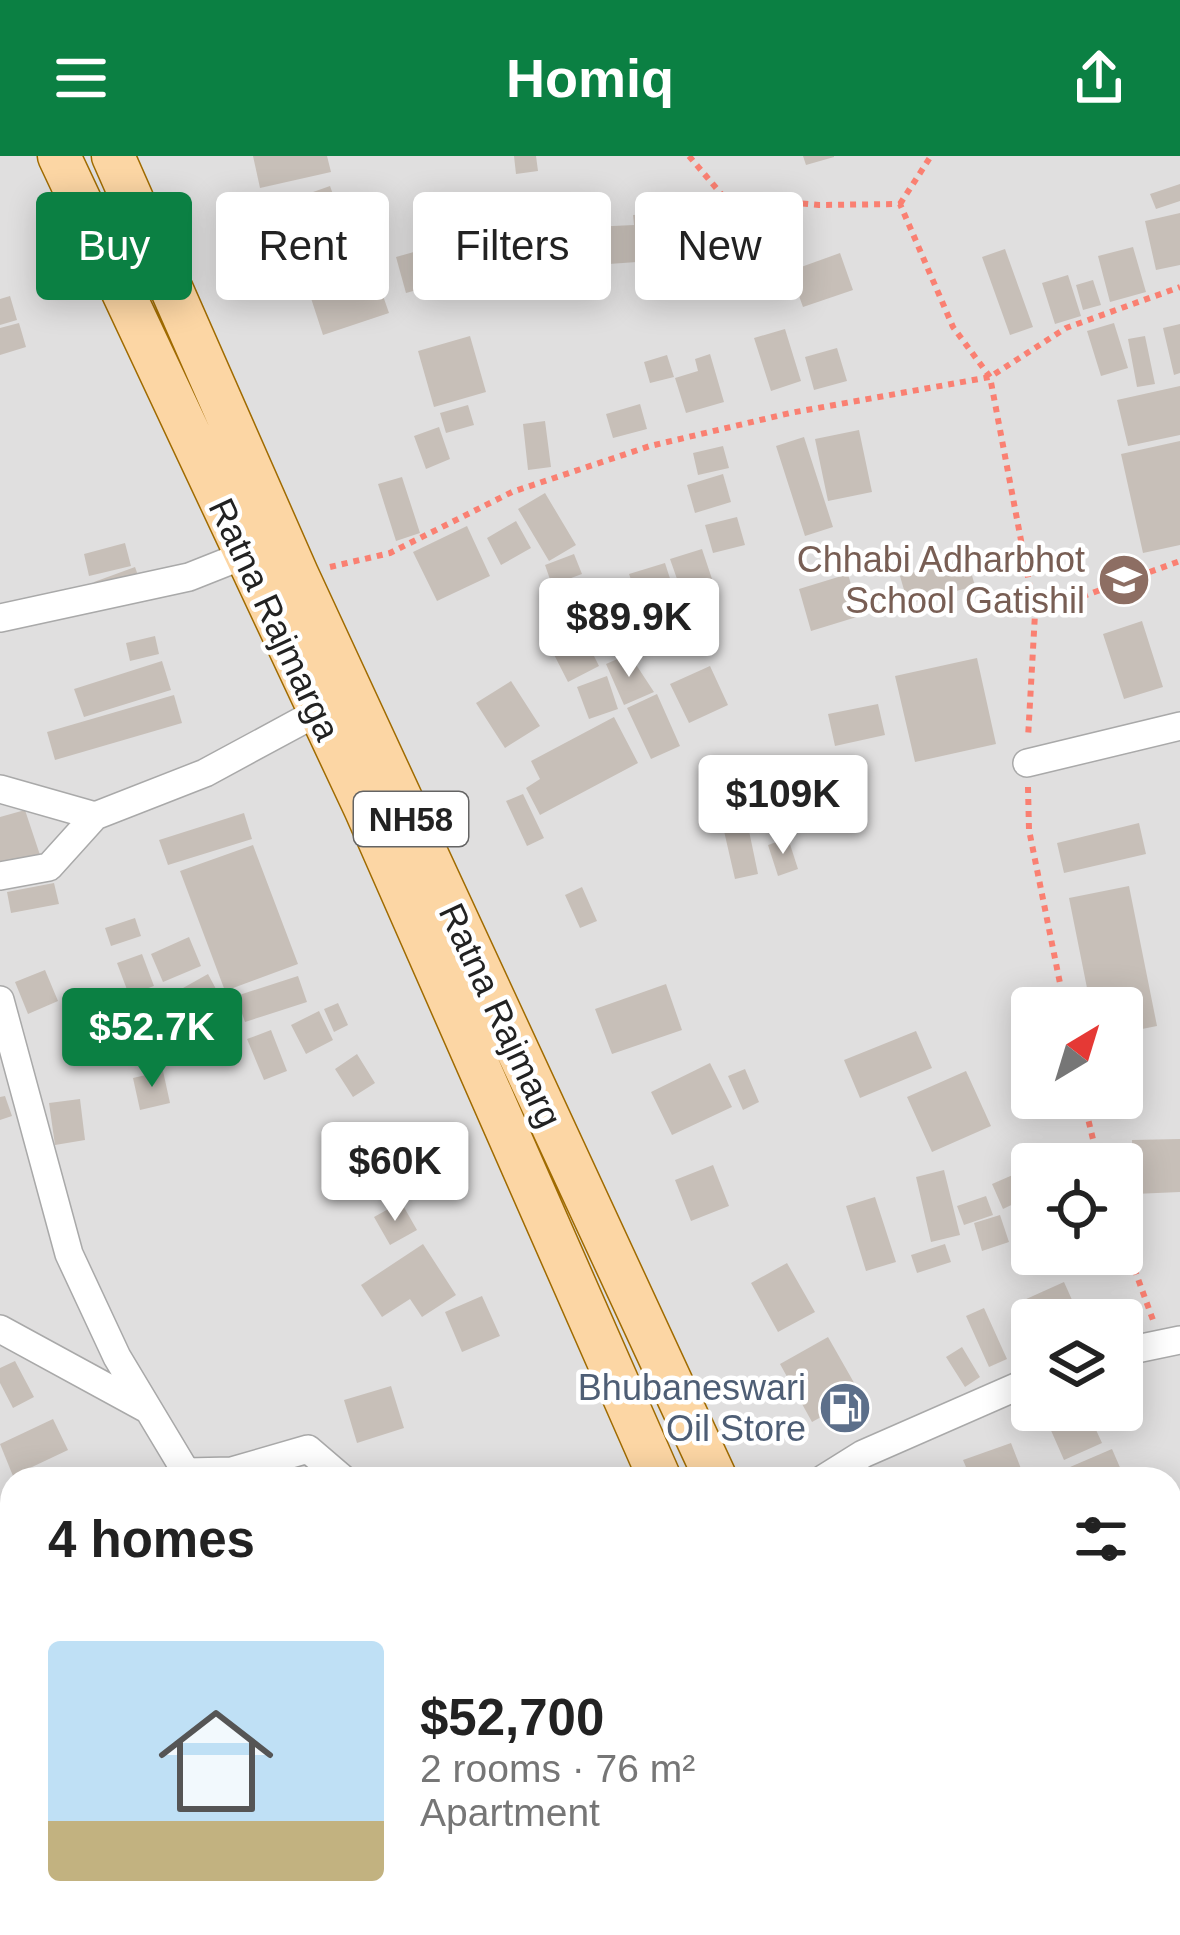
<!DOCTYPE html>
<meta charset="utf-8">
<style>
:root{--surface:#fff;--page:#f2f2f2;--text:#222;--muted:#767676;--line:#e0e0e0;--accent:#0b8043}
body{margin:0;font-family:Helvetica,sans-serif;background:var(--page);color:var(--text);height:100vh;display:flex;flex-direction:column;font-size:45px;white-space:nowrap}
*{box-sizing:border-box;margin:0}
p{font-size:39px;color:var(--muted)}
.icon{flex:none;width:66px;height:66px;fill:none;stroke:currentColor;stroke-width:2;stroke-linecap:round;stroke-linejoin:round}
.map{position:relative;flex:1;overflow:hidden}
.details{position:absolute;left:0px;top:1311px;width:1182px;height:468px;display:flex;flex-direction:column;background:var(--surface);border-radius:36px 36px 0 0;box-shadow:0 6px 30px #0003}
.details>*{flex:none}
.banner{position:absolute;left:36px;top:36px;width:1110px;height:108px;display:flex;gap:24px}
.needle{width:78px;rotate:38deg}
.buttons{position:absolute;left:1011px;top:831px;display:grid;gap:24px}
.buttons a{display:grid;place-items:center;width:132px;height:132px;border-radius:12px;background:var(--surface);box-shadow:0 6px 30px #0003;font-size:60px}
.price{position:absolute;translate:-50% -102px;padding:0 27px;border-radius:12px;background:#fff;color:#222;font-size:39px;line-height:78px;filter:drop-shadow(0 3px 6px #0008)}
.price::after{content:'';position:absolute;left:50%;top:72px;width:36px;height:27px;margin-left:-18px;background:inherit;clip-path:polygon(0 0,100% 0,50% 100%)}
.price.selected{background:var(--accent);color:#fff}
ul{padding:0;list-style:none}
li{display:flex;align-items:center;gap:36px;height:300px;padding:0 48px}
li+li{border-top:3px solid var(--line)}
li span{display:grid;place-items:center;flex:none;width:336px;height:240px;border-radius:12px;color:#555}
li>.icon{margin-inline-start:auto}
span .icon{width:144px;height:144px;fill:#fffc;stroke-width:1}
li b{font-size:51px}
h2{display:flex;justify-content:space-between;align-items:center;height:144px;padding:0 48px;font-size:51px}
.tag{padding:0 42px;border-radius:12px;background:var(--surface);box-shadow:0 6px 30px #0003;font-size:42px;line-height:108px}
.tag.selected{background:var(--accent);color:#fff}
header{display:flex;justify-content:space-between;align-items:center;height:156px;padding:0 48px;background:var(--accent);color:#fff;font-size:54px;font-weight:700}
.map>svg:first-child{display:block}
.residential{fill:#e0dfdf;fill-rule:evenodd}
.building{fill:#c7bfb8}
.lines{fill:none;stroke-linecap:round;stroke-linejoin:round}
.street-casing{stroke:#a9a9a9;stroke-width:30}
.primary-casing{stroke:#a06b00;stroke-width:45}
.path{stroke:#fa8072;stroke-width:6;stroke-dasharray:6 6;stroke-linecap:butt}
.street{stroke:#fff;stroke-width:27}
.primary{stroke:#fcd6a4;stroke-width:42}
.labels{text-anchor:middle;stroke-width:9;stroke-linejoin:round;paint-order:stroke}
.shield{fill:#fff;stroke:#646464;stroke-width:3}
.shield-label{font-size:33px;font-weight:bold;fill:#222}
.education-label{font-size:36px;fill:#785e54;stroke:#fff;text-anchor:end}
.street-label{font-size:36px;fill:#222;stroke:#fff}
.service-label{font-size:36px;fill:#4e5e75;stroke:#fff;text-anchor:end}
</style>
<header><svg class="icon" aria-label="menu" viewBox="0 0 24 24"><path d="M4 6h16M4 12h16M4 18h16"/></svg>Homiq<svg class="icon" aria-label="share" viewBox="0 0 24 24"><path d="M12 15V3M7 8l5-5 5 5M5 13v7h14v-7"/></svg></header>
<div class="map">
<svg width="1180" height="1779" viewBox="0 0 1180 1779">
<rect width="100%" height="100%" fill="#f2efe9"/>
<path class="residential" d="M0,0H1180V1779H0ZM1032,852H1122V942H1032ZM1032,1008H1122V1098H1032ZM1032,1164H1122V1254H1032ZM12,1323H1170V1767H12Z"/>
<path class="building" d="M253,0H327L331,16L260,32Z
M514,0H536L538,15L516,18Z
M803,0H834V1L806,9Z
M1180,28V45L1156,53L1150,38Z
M330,30L351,89L286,111L265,53Z
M365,36L374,68L352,74L343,42Z
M703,54L706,101L595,109L592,71L634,69L633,59Z
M1180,57V109L1156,114L1145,65Z
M565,61L573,136L496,144L489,69Z
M453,85L463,121L406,137L396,101Z
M1133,91L1146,136L1110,146L1098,100Z
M1005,93L1033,171L1010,179L982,101Z
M840,97L853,134L803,151L790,115Z
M373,111L389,157L323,179L308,133Z
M1068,119L1081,160L1055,168L1042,127Z
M1093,124L1101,149L1083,154L1076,129Z
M10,140L17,164L0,169V143Z
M19,167L26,191L0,199V172Z
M1114,167L1128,212L1101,220L1087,175Z
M1180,168V217L1174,219L1163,172Z
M785,173L801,225L771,235L754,182Z
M470,180L486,236L434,251L418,195Z
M1145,180L1155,228L1137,231L1128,183Z
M837,192L847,225L814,234L805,201Z
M710,198L724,246L686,257L675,222L698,215L695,203Z
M667,199L674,221L650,227L644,206Z
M1180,230V279L1128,290L1117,244Z
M640,248L647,273L613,282L606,258Z
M468,249L474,269L446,277L440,257Z
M545,265L551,311L528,314L523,268Z
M439,271L450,303L426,313L414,280Z
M859,274L872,336L828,345L815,283Z
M804,281L833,371L805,380L776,290Z
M1180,285V389L1143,397L1121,298Z
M723,290L729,312L698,319L693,297Z
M723,318L731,346L695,357L687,329Z
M402,321L420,377L396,385L378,328Z
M545,337L576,389L549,405L518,353Z
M737,361L745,389L713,397L705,369Z
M516,365L531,392L501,409L487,382Z
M467,370L490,420L437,445L413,396Z
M125,387L131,410L89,420L84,398Z
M702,393L714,429L683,440L670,403Z
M574,398L582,418L552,429L545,409Z
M967,402L975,430L908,448L900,420Z
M665,407L674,435L639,446L629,418Z
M135,411L140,425L98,440L94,426Z
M848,418L860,460L811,475L799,433Z
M601,440L613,469L588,479L577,450Z
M574,460L599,510L568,526L542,475Z
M1142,465L1163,531L1124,543L1103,478Z
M155,480L159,498L130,505L126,487Z
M629,498L654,536L624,549L606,508Z
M977,502L996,588L915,606L895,520Z
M162,505L171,534L84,561L74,533Z
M710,510L728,549L689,567L670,528Z
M607,520L618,553L589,563L577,531Z
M511,525L540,570L505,592L476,547Z
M657,538L680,590L651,603L627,552Z
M174,539L182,567L55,604L47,576Z
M878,548L885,579L835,590L828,558Z
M614,561L638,607L540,659L526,632L540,623L531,605Z
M523,638L544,682L527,690L506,645Z
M25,654L40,699L0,712V661Z
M244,657L252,683L168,709L159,684Z
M1139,667L1146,698L1064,717L1057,687Z
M748,670L758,718L735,723L724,675Z
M788,682L798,713L778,720L768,689Z
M253,689L298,808L225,835L180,715Z
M54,727L59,748L11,757L7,736Z
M1129,730L1157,870L1122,877V852H1091L1069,742Z
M582,731L597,765L580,772L565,739Z
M135,762L141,780L111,790L105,772Z
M189,781L201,810L163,826L151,798Z
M142,798L154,830L129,839L117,807Z
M45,814L58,845L28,858L15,826Z
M208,818L224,848L198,862L183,832Z
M298,820L307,846L245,866L236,840Z
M666,828L682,874L612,898L595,853Z
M175,836L183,864L140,877L132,849Z
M338,847L348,869L334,876L324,853Z
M319,855L333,884L306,898L291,869Z
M271,874L287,915L264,924L247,883Z
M916,875L932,912L860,942L844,904Z
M357,898L375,927L353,941L335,913Z
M710,907L732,951L672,979L651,936Z
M745,913L759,946L743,954L728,920Z
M163,915L170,947L140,954L133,922Z
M966,915L991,970L932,996L907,941Z
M5,940L12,960L0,964V941Z
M80,943L85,984L55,989L49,947Z
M1180,983V1036L1134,1038L1132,984Z
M713,1009L729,1050L691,1065L675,1024Z
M944,1014L960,1079L931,1086L916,1021Z
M1015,1018L1026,1042L1003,1053L992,1028Z
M986,1040L993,1059L964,1069L957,1050Z
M875,1041L896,1106L866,1115L846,1050Z
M401,1046L417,1074L390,1089L374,1061Z
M1000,1059L1009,1086L982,1095L974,1067Z
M423,1088L456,1139L422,1161L410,1143L382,1161L361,1129Z
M945,1088L951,1106L917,1117L911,1099Z
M787,1107L815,1156L778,1176L751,1127Z
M1064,1126L1081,1164H1033L1024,1144Z
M482,1140L500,1180L462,1196L445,1156Z
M984,1152L1007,1203L989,1211L966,1160Z
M828,1181L861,1239L812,1266L780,1208Z
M962,1191L980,1221L965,1231L946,1201Z
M15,1205L34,1241L13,1252L0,1227V1212Z
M391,1230L404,1272L357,1287L344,1244Z
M1042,1254H1087L1102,1287L1064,1304Z
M53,1263L68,1294L13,1320L0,1288Z
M1011,1287L1025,1323H971L963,1304Z
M1112,1293L1125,1323H1075L1070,1311Z
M4,1367L12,1397L0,1401V1368Z
M0,1507H12V1575L0,1576Z
M180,1767H213L216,1779H183Z
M262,1767H299L301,1779H263Z
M356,1767L357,1779H312L311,1769Z
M1028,1767H1074L1075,1779H1029Z
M1144,1767H1161L1159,1779H1142Z
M1169,1767L1180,1768V1779H1167Z"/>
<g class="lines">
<g class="street-casing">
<path id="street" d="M0,462L189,421L247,398
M1027,607L1180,570
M0,633L95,660L205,617L316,557
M0,720L49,711L95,660
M0,844L69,1098L117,1201L186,1316L232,1315L308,1293L343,1323
M0,1173L145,1252
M1122,1196L1180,1184
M823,1323L863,1298L1032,1224
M0,1633L12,1636
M371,1779L372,1767"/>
</g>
<g class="primary-casing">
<path id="primary" d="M59,0L365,652L660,1323
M113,0L297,418L716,1323
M850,1767L857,1779
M912,1767L917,1779"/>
</g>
<path class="path" d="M689,0L723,40L819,49L900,48L953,171L990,221L1035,458L1028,582
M900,48L931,0
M330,411L390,397L512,336L650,290L790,257L990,221L1066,172L1180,131
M1037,457L1180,405
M1028,631L1029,674L1065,852
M1083,942L1099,1008
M1122,1079L1153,1164"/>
<use href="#street" class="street"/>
<use href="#primary" class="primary"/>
</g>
<defs>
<g id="school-disc" transform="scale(2.7)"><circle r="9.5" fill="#8d6e63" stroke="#fff"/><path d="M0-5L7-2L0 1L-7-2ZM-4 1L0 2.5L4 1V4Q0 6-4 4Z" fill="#fff"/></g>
<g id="fuel-disc" transform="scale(2.7)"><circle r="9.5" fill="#5c6f8a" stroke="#fff"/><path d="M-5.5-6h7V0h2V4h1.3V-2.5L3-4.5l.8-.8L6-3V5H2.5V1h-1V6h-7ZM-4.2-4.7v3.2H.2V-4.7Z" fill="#fff"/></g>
</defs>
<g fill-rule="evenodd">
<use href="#school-disc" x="1124" y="424"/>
<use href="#fuel-disc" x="845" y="1252"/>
</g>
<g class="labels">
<rect class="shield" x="354" y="636" width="114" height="54" rx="9"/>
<g class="shield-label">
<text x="411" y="675">NH58</text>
</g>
<g class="education-label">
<text x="1085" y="416">Chhabi Adharbhot<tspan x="1085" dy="41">School Gatishil</tspan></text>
</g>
<g class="street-label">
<text transform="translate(275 463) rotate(65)" y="13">Ratna Rajmarga</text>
<text transform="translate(501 859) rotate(65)" y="13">Ratna Rajmarg</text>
</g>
<g class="service-label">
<text x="806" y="1244">Bhubaneswari<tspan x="806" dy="41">Oil Store</tspan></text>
</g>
</g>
</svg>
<div class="buttons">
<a><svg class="needle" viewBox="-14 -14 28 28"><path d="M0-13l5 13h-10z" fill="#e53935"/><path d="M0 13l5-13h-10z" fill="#767676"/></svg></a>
<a><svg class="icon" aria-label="locate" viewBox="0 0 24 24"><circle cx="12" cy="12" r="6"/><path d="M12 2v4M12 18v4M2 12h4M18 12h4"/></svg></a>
<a><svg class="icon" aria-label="layers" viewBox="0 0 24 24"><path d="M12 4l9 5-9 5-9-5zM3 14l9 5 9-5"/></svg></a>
</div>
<b class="price" style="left:629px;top:524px">$89.9K</b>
<b class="price" style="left:783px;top:701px">$109K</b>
<b class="price selected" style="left:152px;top:934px">$52.7K</b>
<b class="price" style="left:395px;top:1068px">$60K</b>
<div class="banner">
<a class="tag selected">Buy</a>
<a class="tag">Rent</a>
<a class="tag">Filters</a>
<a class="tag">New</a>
</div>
<section class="details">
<h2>4 homes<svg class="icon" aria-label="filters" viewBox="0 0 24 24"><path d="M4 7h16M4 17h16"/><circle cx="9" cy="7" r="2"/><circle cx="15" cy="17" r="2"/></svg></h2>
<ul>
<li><span style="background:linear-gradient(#bfe0f5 75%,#c2b280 0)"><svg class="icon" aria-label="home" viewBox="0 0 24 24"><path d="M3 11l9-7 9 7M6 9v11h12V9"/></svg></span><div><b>$52,700</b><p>2 rooms · 76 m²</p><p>Apartment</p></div></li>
</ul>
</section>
</div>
